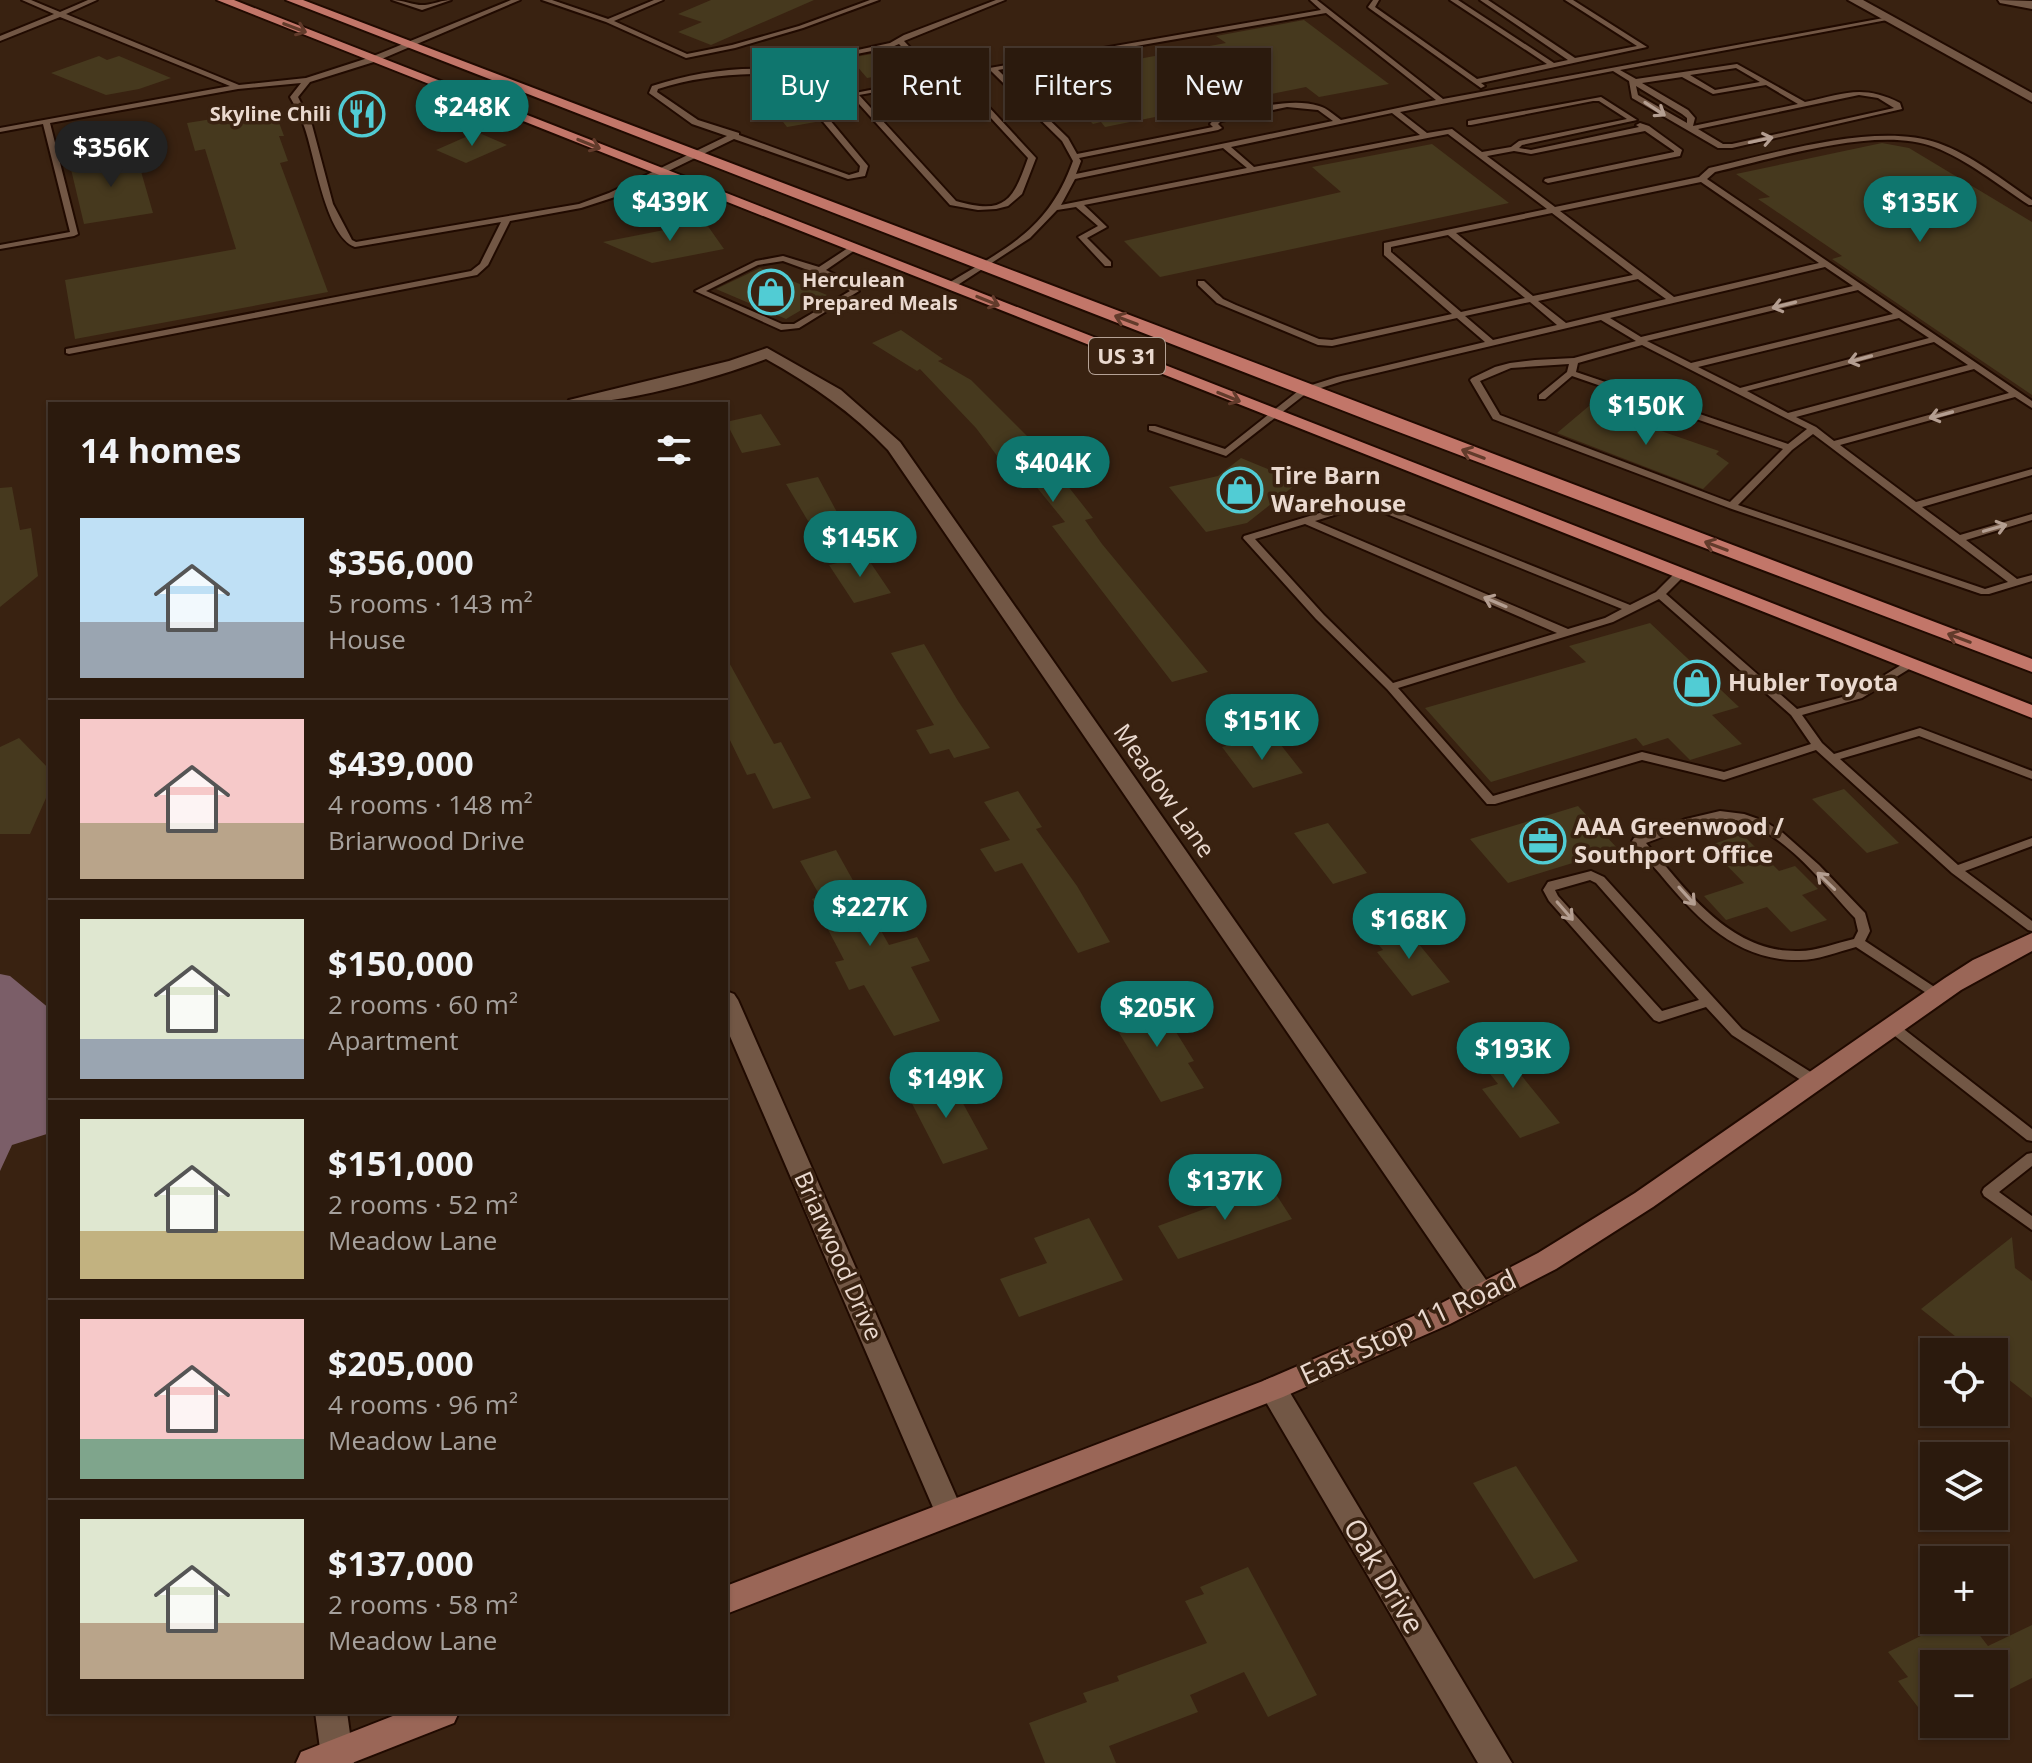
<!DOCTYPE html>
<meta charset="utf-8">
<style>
:root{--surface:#2b1a0d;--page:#332316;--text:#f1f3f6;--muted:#a6a19d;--line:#47382e;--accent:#0f766e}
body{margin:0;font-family:"Open Sans",sans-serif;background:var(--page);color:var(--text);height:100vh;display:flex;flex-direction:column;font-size:30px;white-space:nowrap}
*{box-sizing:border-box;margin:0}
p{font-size:26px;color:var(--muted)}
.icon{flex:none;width:44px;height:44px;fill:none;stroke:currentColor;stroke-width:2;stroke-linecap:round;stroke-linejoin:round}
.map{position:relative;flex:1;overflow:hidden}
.panel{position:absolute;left:48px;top:402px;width:680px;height:1312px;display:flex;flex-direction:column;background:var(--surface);border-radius:0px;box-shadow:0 2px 6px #0004,0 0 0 2px var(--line)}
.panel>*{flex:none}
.hud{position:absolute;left:752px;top:48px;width:760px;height:72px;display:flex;gap:16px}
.tools{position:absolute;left:1920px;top:1338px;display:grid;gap:16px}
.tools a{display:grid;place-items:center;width:88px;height:88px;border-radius:0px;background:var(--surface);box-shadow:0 2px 6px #0004,0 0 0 2px var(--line);font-size:40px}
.price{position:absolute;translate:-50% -68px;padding:0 18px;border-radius:28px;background:var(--accent);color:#fff;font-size:26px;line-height:52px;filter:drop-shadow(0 2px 4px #0008)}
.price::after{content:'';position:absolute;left:50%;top:48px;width:24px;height:18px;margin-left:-12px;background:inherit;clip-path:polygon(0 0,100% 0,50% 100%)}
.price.active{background:#222;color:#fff}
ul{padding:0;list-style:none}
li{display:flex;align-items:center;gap:24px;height:200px;padding:0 32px}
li+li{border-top:2px solid var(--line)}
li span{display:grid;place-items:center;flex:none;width:224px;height:160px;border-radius:0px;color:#555}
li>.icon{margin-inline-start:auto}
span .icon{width:96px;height:96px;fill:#fffc;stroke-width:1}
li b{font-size:34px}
h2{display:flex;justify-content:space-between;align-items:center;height:96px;padding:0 32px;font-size:34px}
.pill{padding:0 28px;border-radius:0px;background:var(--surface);box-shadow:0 2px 6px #0004,0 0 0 2px var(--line);font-size:28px;line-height:72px}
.pill.active{background:var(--accent);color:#fff}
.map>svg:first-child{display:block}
.water{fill:#7b5e68}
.building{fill:#46391e}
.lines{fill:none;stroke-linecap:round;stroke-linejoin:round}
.service-casing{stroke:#200a00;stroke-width:4}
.minor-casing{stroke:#200a00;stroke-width:4}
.tertiary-casing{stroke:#200a00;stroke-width:4}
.secondary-casing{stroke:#200a00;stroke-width:4}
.primary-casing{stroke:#200a00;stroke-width:4}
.service{fill:#725745;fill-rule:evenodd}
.minor{fill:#725745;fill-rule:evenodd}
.tertiary{fill:#725745;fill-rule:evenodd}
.secondary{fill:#9a6657;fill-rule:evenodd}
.primary{fill:#c27669;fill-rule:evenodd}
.oneway{stroke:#623b2b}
.oneway2{stroke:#b49e91}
.labels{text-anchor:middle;stroke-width:7;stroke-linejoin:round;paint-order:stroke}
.far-poi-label{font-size:20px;font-weight:bold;fill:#ead9cf;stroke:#392211;text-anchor:end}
.shield{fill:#392211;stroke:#b5a296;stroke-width:2}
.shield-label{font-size:22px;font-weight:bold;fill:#ead9cf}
.poi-label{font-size:24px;font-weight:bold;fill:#ead9cf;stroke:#392211;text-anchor:start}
.street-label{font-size:24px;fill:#ead9cf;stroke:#392211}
.near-street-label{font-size:28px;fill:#ead9cf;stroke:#392211}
</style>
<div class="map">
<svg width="2032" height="1763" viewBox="0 0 2032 1763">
<rect width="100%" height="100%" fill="#392211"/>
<path class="water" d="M0,974L10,976L50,1009V1133L12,1145L0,1171Z"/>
<path class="building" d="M711,0H814L711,45L678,32L702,22L678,14Z
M1304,20L1389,84L1319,97L1306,87L1105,127L1101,122L1093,124L1072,103L1057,101L1034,78L1226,43L1216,36Z
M877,53L896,73L867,78L850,58Z
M99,56L107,60L119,56L171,78L139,89L106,95L51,73Z
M773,78H783L817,119L814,120L816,122L787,127L761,94L766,93L756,81Z
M371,100L381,124L351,128L342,104Z
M274,109L284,136H279L288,161L280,163L328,292L75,339L65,280L236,249L205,149L195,151L187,123Z
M477,132L507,145L466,163L436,150Z
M1882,143L1909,148L2032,222V395L1832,259L1842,256L1758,199L1770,197L1736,174Z
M1432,144L1509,203L1160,277L1124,241L1341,192L1312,167Z
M136,154L153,213L84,224L70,165Z
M705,222L724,249L652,263L603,242Z
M760,268L827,295L786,319L716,289Z
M901,330L943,359L938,361L971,380L1034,443L1093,518L1085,520L1102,544L1208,672L1172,682L1052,526L1065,522L1030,479L1017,482L976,428L920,369L917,371L872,343Z
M1589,406L1719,451L1716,454L1729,463L1703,489L1557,433Z
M761,414L781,445L742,453L726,422Z
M1241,458L1299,482L1247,523L1206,532L1169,487L1218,476Z
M818,477L838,514L808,521L786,484Z
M12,487L20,530L31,528L38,576L0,607V488Z
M866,556L891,593L854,603L829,565Z
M1650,623L1739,707L1712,715L1742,744L1690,760L1668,738L1643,746L1636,738L1491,782L1425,708L1586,662L1569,646Z
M924,644L958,701L990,748L954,758L949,749L930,754L916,730L934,725L891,653Z
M726,657L774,744L781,742L811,798L773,809L755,773L747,775L726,732Z
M19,738L50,770V789L30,834H0V747Z
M1254,738L1259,744L1277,740L1303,773L1253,788L1222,747Z
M1844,789L1899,843L1867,853L1812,799Z
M1018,791L1042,827L1036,829L1077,886L1110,942L1078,953L1022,863L995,872L980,849L1010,840L984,802Z
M1578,806L1618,849L1508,883L1470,839Z
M1328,823L1367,873L1333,884L1294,833Z
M1742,834L1779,871L1795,866L1818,889L1802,895L1827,920L1791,932L1767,907L1726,920L1704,896L1744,883L1708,846Z
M836,850L889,945L917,937L930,961L911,967L940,1021L894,1036L864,985L849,990L835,962L844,960L812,899L820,896L800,861Z
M1404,926L1450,982L1412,996L1377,952L1383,950L1372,937Z
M1155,998L1194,1061L1188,1063L1204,1088L1161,1102L1107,1013Z
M1505,1038L1528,1066L1517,1070L1560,1123L1520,1138L1482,1089L1498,1084L1471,1050Z
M948,1076L988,1149L943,1164L905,1090Z
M1270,1185L1292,1219L1178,1259L1158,1226Z
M1089,1218L1123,1280L1019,1317L1000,1279L1047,1263L1034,1238Z
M2012,1237L2015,1268L2032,1281V1398L1994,1368V1352H1975L1921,1309Z
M1516,1466L1578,1561L1534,1579L1473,1483Z
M1248,1567L1317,1695L1268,1717L1244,1672L1190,1695L1198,1712L1109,1746L1116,1763H1045L1029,1723L1087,1702L1083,1693L1119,1681L1117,1676L1207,1643L1185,1601L1204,1594L1200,1587Z
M1968,1620L1988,1646L2032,1625V1678L1994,1697V1664H1934V1728L1898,1681L1908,1677L1888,1652L1937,1628L1941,1633Z"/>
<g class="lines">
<g class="service-casing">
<path id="service" d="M22,0H31L60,12L88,0H97L66,14L239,85L306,78L371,57L511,0H520L377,61L310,82L298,97L312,125L333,204L352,240L356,242L579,204L609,193L727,136L692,124L649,93L652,86C696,72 743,65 789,71L868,166L865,176L848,179L734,139L615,197L581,208L510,221L488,265L477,275L69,354L66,353V349L471,271L480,264L501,222L355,247C325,236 315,155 304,126C301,116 295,106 290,97L301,83L238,89L50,123L78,234L74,236L0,249V245L70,232L43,124L0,132V128L230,86L60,17L0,41V36L54,14ZM753,74L784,75L860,166L859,172L849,175L739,135V133L698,120L657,92L658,89C689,79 720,75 753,74Z
M392,0C403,0 415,6 425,5C434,4 442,0 451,0L422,10Z
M542,0H552L608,19L654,0H663L614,21L687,54L732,45L799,26L870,0H879L803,28L735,48L686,58L606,22Z
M996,0H1005L904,41L938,77L1321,10L1310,0H1317L1443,99L1889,17L1890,18L1887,20L1620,70L1636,79L1737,64L1805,102C1844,94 1862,84 1900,103L1902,109L1732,148H1718L1632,98L1629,81L1613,71L1400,112L1427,133L1452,129L1482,152L1511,147L1519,141L1627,119L1599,101H1593L1471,125H1468V121L1601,97L1637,120L1522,145L1519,148L1531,150L1639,127L1636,125L1640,123L1649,126L1682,150L1680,156L1548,183L1544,181L1545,179L1674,152V151L1645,131L1531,154L1514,151L1487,156L1555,207L1699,177L1709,168C1772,154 1877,121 1938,143C1972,155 2002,180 2032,200V205H2029C1998,185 1968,160 1934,147C1877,125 1774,159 1715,172L1707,179L2032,401V408L2015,397L1840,445L1916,502L2032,469V475L1922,507L1960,535L2032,514V520L1966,540L2017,579L2032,575V581L1989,594H1981L1729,508L1493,419L1470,380L1472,378L1495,367L1510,363L1535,360L1574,358L1636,341L1601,320L1343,381L1308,392L1226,456L1149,430V426H1155L1225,449L1302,388L1337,377L1485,342L1457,318L1332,346L1318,345L1217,303L1198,285V281H1204L1223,299L1236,305L1319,339L1332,340L1452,314L1384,255V243L1547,209L1448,134L1084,205L1107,227L1087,238L1111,262V266H1105L1078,237L1098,226L1076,207L1057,210L1030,238L953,288H947V284C1006,248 1048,231 1073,161L1062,141L991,71L961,77L1036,158L1022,194L1008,206L996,209L978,210L950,205L850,94L931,78L899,44L892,47L811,63L807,61L890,43L904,35ZM1326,13L1436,100L1341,120C1334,115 1327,108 1319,106C1289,96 1246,111 1216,117L1210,124L1213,127L1077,154L1068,138L998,70ZM1736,68L1760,82L1715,90L1690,75ZM1682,77L1713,94L1766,85L1798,104L1693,126L1695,118L1688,110L1642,83ZM954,78L1028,158C1013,201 1005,215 956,201L859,95ZM1636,86L1682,114L1687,118V123L1638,95ZM1859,95L1878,98L1894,108L1732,144H1723L1698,129ZM1287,107L1318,110L1333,121L1076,174L1081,161L1079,158L1218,130L1222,128L1218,124L1221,121ZM1392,113L1420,135L1254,167L1231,147ZM1223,148L1247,168L1061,205L1075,179ZM1701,182L1819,263L1674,297L1560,211ZM1552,213L1633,275L1533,296L1456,233ZM1448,235L1525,298L1461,312L1391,252V247ZM1825,267L1853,286L1641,337L1610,318ZM1638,279L1666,299L1566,323L1538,301ZM1858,290L1893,314L1691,363L1647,341ZM1530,302L1557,325L1493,340L1465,316ZM1899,318L1929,338L1740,388L1698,367ZM1934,342L1968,365L1788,413L1747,391ZM1642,345L1807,429L1788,444L1576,372L1578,363ZM1569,364L1567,372L1539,395V399H1545L1572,376L1783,449L1730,502L1500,415L1480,381L1511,368ZM1974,369L2009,393L1834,441L1816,427L1796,417ZM1813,434L1829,446L2008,582L1985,589L1738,505L1792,450Z
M1373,0H1379L1375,7L1477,79L1547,64L1450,0H1458L1554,63L1568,60L1480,0H1488L1575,58L1637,46L1565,0H1573L1647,47L1481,83L1485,86L1481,88L1369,8L1368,7Z
M851,246L858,248L826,270L842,278L859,291L799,328L781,330L695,291L756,261L783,256L819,267ZM783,261L827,277L850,291L794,324H782L706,291L758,265Z
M1373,502L1630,605L1656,592L1676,572H1684V576L1666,594L1797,709L1854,694L1906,662H1914L1915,664L1914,666L1862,698L1802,715L1822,743L1834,754L1920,728L2032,771V779L1919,736L1840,759L1958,865L2032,838V846L1965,871L2032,921V931L2028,930L1952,873L1816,750L1724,780L1642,760L1495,804H1487L1387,689L1316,619L1243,538L1244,536L1346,505ZM1372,508L1622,609L1605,618L1568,629L1315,521L1350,510ZM1305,524L1557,633L1393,683L1324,615L1255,539ZM1659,599L1791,715L1811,744L1724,772L1642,752L1493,796L1398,688L1613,622Z
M1720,811L1744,814L1764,821L1783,833L1819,865L1865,913L1870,931L1865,941L1942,992L1944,995L1942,998H1934L1856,947C1837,952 1816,961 1796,960C1736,960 1696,918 1660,874C1651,863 1640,853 1632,841L1634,838L1686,819ZM1720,819C1726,819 1733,819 1739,821C1784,831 1825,886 1855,918L1858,931L1854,939C1836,943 1817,951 1799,951C1729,953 1686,889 1646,843L1694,825Z
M1591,871L1604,877L1742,1029L1817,1076L1819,1080L1817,1084H1807L1732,1035L1706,1007L1659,1022L1654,1020L1549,901L1543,890L1548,882ZM1590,880L1596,883L1699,1000L1662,1011L1558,896L1555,890Z
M1891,1021L1896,1023L2032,1129V1141L2027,1140L1886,1029L1885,1026L1886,1023Z
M2032,1153V1166L1999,1192L2032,1216V1230L1984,1196L1982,1192L1984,1188L2027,1154Z"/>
</g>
<g class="minor-casing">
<path id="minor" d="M1998,0L2032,1V9L2000,3Z
M767,348L841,390L900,442L1491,1287L1495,1295L1491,1303L1482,1306L1473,1303L888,450C852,412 811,384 766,359C714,379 622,404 567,404L569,400L729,361Z
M726,991L734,994L738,1000L963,1512L959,1521L949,1525L939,1521L935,1512L726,1027Z
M1273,1377L1283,1381L1512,1763H1478L1263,1397L1259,1389L1263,1381Z
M315,1712H347L354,1763H322Z"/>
</g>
<g class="tertiary-casing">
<path id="tertiary" d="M1848,0H1863L2032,93V102Z"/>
</g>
<g class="secondary-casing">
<path id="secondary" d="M2032,933V951L1961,990L1653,1207L1556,1269L1450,1324L1283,1397L726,1614V1586L1263,1381L1432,1308L1538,1253L1635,1193L1945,978L1973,960Z
M403,1712H459L454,1723L352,1763H296L301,1752Z"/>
</g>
<g class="primary-casing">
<path id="primary" d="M217,0H234L2032,705V718Z
M286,0H303L2032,659V672L1375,423Z"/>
</g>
<use href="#service" class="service"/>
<use href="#minor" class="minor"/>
<use href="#tertiary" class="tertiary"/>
<use href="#secondary" class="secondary"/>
<use href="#primary" class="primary"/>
</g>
<defs><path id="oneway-shaft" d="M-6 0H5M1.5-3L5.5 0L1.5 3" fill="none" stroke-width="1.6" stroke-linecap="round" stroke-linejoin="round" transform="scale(2)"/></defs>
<g class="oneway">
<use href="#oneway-shaft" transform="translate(295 28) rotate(21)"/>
<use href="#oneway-shaft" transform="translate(589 144) rotate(22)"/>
<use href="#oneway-shaft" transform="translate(988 301) rotate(22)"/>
<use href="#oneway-shaft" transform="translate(1126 320) rotate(-159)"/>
<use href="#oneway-shaft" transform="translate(1229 397) rotate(22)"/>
<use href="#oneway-shaft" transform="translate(1473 454) rotate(-159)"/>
<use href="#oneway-shaft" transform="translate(1716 546) rotate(-159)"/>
<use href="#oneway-shaft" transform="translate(1959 638) rotate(-159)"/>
</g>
<g class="oneway2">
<use href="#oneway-shaft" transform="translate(1655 109) rotate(33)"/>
<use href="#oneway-shaft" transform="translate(1761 140) rotate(-12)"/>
<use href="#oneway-shaft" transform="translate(1784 305) rotate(166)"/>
<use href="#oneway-shaft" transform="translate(1860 359) rotate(165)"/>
<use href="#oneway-shaft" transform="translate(1941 415) rotate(165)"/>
<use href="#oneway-shaft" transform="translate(1995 528) rotate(-16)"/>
<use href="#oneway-shaft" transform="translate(1495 602) rotate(-157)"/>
<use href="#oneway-shaft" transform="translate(1826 881) rotate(-136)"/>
<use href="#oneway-shaft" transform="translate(1687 896) rotate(48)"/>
<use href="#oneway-shaft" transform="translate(1565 911) rotate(49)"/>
</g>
<defs>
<g id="restaurant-ring" transform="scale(2.3)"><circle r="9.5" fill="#392211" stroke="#51ccd4" stroke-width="1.5"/><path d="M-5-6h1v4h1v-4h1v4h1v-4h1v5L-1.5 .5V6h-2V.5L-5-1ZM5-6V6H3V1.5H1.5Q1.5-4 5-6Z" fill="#51ccd4"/></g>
<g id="shop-ring" transform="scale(2.3)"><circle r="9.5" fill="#392211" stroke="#51ccd4" stroke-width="1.5"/><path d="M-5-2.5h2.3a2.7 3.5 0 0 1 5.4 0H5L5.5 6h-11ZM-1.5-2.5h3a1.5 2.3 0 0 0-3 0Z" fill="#51ccd4"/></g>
<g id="office-ring" transform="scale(2.3)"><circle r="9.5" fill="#392211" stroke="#51ccd4" stroke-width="1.5"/><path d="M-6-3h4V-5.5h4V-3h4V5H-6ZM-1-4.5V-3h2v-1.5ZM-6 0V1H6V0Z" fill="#51ccd4"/></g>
</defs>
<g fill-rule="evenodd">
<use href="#restaurant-ring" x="362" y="114"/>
<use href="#shop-ring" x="771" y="292"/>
<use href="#shop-ring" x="1240" y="490"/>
<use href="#shop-ring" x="1697" y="683"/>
<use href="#office-ring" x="1543" y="841"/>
</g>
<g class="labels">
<g class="far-poi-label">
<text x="331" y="121">Skyline Chili</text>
<text x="802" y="287" text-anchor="start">Herculean<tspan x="802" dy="23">Prepared Meals</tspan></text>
</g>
<rect class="shield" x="1089" y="338" width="76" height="36" rx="6"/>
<g class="shield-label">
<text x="1127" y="364">US 31</text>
</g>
<g class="poi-label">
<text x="1271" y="484">Tire Barn<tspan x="1271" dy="28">Warehouse</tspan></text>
<text x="1728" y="691">Hubler Toyota</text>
<text x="1574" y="835">AAA Greenwood /<tspan x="1574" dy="28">Southport Office</tspan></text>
</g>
<g class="street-label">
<text transform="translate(1164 791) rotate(55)" y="8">Meadow Lane</text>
<text transform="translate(838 1256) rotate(66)" y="8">Briarwood Drive</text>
</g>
<g class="near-street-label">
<text transform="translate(1408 1327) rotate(-25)" y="10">East Stop 11 Road</text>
<text transform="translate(1384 1576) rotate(59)" y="10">Oak Drive</text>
</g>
</g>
</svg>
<div class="tools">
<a><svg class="icon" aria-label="locate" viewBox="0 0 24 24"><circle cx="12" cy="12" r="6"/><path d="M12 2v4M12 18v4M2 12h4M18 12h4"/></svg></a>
<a><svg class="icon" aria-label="layers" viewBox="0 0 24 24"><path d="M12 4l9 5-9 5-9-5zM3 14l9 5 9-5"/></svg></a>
<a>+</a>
<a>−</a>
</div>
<b class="price" style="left:472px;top:148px">$248K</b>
<b class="price active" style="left:111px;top:189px">$356K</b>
<b class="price" style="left:670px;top:243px">$439K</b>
<b class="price" style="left:1920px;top:244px">$135K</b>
<b class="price" style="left:1646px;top:447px">$150K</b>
<b class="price" style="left:1053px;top:504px">$404K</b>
<b class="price" style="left:860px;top:579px">$145K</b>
<b class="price" style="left:1262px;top:762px">$151K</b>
<b class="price" style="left:870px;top:948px">$227K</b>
<b class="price" style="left:1409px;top:961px">$168K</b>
<b class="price" style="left:1157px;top:1049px">$205K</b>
<b class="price" style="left:1513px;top:1090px">$193K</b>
<b class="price" style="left:946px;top:1120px">$149K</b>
<b class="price" style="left:1225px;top:1222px">$137K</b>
<div class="hud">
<a class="pill active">Buy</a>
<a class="pill">Rent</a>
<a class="pill">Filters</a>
<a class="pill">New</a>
</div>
<section class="panel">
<h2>14 homes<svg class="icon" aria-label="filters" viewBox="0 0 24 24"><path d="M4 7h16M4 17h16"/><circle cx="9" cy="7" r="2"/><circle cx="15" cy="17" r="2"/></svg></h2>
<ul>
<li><span style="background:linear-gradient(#bfe0f5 65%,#9aa5b1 0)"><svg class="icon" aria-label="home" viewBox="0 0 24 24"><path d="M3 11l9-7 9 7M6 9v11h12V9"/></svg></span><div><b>$356,000</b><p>5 rooms · 143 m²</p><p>House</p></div></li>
<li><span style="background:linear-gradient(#f6c9c9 65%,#b9a48a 0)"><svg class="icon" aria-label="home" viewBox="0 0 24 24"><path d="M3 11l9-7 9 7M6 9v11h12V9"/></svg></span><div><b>$439,000</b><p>4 rooms · 148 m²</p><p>Briarwood Drive</p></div></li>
<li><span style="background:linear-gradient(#dfe7d0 75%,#9aa5b1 0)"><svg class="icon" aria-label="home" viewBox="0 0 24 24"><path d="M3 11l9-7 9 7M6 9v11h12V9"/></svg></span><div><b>$150,000</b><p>2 rooms · 60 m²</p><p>Apartment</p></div></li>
<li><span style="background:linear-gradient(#dfe7d0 70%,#c2b280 0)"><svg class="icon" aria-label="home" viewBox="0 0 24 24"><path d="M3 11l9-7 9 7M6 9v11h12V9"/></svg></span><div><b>$151,000</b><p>2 rooms · 52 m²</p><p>Meadow Lane</p></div></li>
<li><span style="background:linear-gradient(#f6c9c9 75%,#7fa58c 0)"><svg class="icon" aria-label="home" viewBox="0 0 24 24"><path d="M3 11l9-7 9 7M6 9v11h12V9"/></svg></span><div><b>$205,000</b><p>4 rooms · 96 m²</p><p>Meadow Lane</p></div></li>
<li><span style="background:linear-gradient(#dfe7d0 65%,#b9a48a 0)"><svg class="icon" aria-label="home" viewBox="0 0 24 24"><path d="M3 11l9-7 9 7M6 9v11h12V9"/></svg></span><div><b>$137,000</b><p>2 rooms · 58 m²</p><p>Meadow Lane</p></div></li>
</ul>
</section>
</div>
